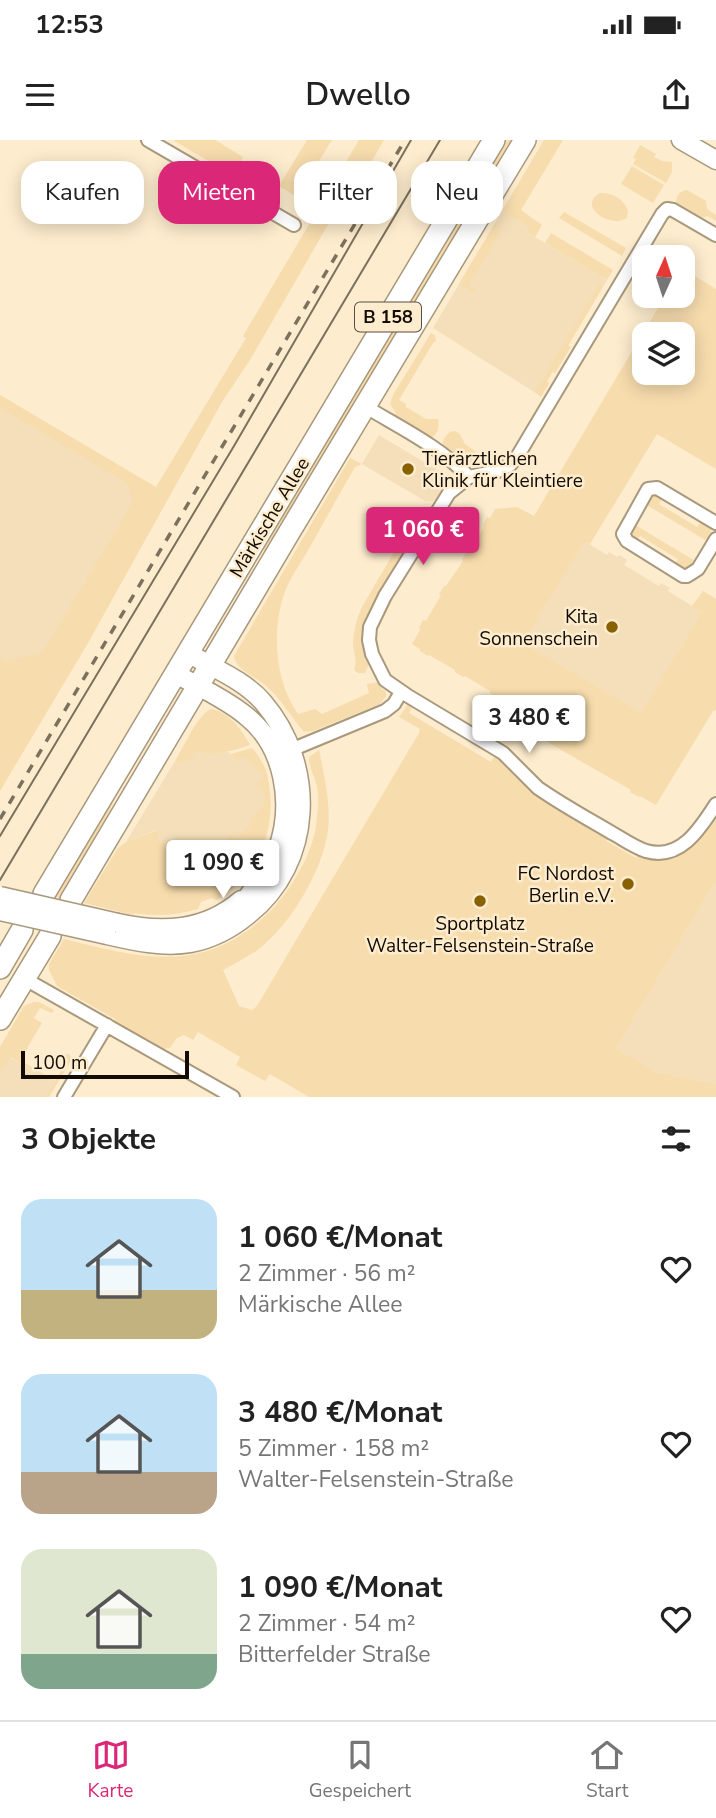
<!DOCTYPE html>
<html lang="de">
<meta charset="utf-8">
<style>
:root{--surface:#fff;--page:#f2f2f2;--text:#222;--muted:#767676;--line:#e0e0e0;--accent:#db2777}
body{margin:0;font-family:"Nunito Sans",sans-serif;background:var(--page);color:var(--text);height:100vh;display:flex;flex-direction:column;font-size:26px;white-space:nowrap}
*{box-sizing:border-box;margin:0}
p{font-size:23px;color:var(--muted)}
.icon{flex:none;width:38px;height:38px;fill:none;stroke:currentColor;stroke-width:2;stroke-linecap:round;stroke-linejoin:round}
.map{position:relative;height:957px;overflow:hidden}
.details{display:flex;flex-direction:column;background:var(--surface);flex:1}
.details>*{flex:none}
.top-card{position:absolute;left:21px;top:21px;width:676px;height:63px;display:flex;gap:14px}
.needle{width:46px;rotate:3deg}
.controls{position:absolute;left:632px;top:105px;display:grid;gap:14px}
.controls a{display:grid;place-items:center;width:63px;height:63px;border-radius:14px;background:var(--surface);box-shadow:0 4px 18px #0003;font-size:35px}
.scale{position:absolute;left:21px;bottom:18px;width:168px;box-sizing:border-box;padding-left:7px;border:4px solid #120c03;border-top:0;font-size:19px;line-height:24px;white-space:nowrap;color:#120c03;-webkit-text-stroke:5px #fdeccd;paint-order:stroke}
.price{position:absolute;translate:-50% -60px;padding:0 16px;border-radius:7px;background:#fff;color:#222;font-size:23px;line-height:46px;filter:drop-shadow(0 2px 4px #0008)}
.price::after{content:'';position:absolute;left:50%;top:42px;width:21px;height:16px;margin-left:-10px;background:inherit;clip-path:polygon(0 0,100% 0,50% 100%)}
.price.current{background:var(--accent);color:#fff}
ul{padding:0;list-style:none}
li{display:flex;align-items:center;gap:21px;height:175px;padding:0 21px}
li span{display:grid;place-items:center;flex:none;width:196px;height:140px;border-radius:21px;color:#555}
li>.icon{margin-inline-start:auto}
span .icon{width:84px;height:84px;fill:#fffc;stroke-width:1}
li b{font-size:30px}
h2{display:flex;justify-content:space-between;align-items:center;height:84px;padding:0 21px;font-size:30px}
.pill{padding:0 24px;border-radius:21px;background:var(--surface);box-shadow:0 4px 18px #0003;font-size:24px;line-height:63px}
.pill.current{background:var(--accent);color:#fff}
.status{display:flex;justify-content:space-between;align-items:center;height:49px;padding:0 35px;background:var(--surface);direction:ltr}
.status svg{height:19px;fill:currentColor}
header{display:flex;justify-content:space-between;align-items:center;height:91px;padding:0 21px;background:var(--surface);font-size:32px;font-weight:600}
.tab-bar{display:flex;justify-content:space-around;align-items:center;height:98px;border-top:2px solid var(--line);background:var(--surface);font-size:19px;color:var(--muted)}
.tab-bar a{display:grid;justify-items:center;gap:4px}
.tab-bar .current{color:var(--accent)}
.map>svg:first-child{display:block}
.built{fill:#f4dfba}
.green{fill:#f7dcad;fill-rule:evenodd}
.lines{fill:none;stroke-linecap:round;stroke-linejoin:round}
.minor-casing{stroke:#a8987c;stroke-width:16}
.secondary-casing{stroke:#a8987c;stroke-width:21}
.primary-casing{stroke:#a8987c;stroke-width:24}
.minor{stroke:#fff;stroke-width:12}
.secondary{stroke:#fff;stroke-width:18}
.primary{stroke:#fff;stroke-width:21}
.tram{stroke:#7c715e;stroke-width:2}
.rail{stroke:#7c715e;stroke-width:3.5;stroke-dasharray:9 9;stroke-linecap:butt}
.secondary-bridge-casing{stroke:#a8987c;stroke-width:21;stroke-linecap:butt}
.secondary-bridge{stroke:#fff;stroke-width:18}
.poi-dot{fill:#886200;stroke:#fdeccd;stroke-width:2.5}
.labels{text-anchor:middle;stroke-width:5;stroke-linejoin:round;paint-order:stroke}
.shield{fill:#fdeccd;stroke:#584f40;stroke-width:2}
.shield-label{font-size:18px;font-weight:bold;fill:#120c03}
.poi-label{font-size:19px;fill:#120c03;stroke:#fdeccd;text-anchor:end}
.street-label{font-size:19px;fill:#120c03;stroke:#fdeccd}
</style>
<div class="status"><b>12:53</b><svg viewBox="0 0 49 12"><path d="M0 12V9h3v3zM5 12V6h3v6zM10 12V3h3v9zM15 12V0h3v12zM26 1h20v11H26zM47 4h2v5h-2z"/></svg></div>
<header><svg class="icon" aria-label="menu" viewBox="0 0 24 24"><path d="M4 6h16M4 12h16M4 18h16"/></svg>Dwello<svg class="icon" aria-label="share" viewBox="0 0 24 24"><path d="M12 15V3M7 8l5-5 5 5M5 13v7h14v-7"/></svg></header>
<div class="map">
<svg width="716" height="957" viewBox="0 0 716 957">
<rect width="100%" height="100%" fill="#fdeccd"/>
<path class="built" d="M502,71L527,86L528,93L607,140L539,255L433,188Z
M0,255L156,348L20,582L0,570Z
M379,295L452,339L439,359L433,361H425L362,324Z
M584,401L607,415L609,412L617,417L619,415L627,420L624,425L659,446L661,443L670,448L668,451L702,472L641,574L523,503Z
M196,609L203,613L229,612L237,621L245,615L264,637L260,648L265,655V664L261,670L250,680L253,684L237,697L233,693L217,707L158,702V693L154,691L126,702L175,621L179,624Z
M716,741V944L656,932L616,908Z
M9,917L54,942L45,957H0V933Z"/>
<path class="green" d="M173,0H215L243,17L234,36Z
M307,0H332L297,57L279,46Z
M359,0H384L357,46L340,64L250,220L222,262L88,503L0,651V516L7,521L42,513L130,367C133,357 131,350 125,342L0,268V255L156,347L246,198L243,196Z
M502,0H512L267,412L263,410L282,372Z
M544,0H563L521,70L542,85L535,97L528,93L527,86L502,71Z
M640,5L656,14L654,17L662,21L672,22V32L666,43L633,24L636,19L633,18Z
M632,26L664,45L653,63L621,44Z
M687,50L706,61L707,69L716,75V81L708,76L696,79L677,65C675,57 679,51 687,50Z
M600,53C613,53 622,58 628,70L627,78C609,89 577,66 600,53Z
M564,72L626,108L622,116L559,78Z
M495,84L501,88L500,90L501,91L469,145L476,150L474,153L459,144Z
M551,93L613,130L607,140L545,103Z
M683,129L716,149V329L657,294L590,404L584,402L523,503L641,573L702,472L692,466L703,451L716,459V570L713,571L656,665L640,656L639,657L630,652L631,650L544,600L551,587L535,577L534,579L525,574V572L500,556L498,558L490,553V551L465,536L463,537L455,532V530L429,515L428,516L420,511V509L412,504L420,490L419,488L423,480L426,481L441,455L439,454L444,446H446L463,421L462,419L467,412H469L484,387L483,385L487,377L490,378L495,369L517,367L534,376L665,156H682ZM682,194V233H644V194Z
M599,144L603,147L568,205L571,207L555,233L552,232L547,241L549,243L541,257L535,252Z
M431,193L435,195L436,201L433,203L399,260L406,264V267L426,279H438C440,287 437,297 429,298L394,276L396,273L390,264L393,255Z
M455,291L460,294L465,304L492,323L494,327C470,329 463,322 444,310C440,303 445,296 450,292Z
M350,318L362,324L355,327C340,353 325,380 310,407C302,421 292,435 286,449C271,487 274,540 298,574L315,569L322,574L369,553L367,544L379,542L381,548L386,552V556L380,564L313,591L304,592C291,577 281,558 265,545C254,536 236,530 234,516Z
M652,352L663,357L659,364L697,387L702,380L710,386L711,391L707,401L645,364Z
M416,370L421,373L422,384L370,471L365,483L364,505L369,524L365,533H358L354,530C358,520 353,512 353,502C354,489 357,478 362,467L411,383V372Z
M632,383L695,421L691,428L684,431L675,425L678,419L640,396L636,402L629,397Z
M409,563L413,565L409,573L491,622L496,614L609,696L606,701L636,718L639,714C680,730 694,698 716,671V741L616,908L656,932L716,944V957H309L270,934L265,941L236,925L240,917L198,892L193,900L184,895L177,898L170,908L162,909L114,881L115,879L57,846L49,830V824L64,799C148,820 210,836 276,765C294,745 313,711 316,685C317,673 320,659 317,647C315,637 309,628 309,617L319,610C324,636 331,663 328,690C323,730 289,788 256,811C245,818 234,824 223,830L239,866L252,870L257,866L419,593L420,589L399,577Z
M211,569C229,572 242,590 250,605C236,610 209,618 196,610L193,613L196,616L178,624L175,621C183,608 198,574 211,569Z
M252,608C256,613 261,619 264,626C268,634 269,644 270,653C275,696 253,737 217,760L211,758L201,762L198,769C177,775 157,777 134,773L133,775L84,763L118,708L126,702L156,691L158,693L159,702L216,707L233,693L237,697L252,684L249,680C265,667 272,660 256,644L263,637L245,616L237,622L231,614Z
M109,661L113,663L100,690L60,758L52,756Z
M34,862H39L54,870L52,873L40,868L34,878L42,883L20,920L55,941L67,921L61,917L62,915L68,914L76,920V925L70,922L49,957H45L54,942L10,917L0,933V907L24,866Z"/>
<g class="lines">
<g class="minor-casing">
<path id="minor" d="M148,0L294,85
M716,95L673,70L667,69L662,74L517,317L510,325L498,331L469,337L449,353L385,456L370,487L369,500L372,514L385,540L408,556L503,613L538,648L547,654C568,668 590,680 612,693C623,699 634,707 646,711C680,721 700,689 716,664
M366,267C401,288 440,307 469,337
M716,383L657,348L648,349L623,394L627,401L683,436H687L698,429L716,399
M286,612L385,571L394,564L401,552
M25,839L233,957
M64,957L107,885"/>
</g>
<g class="secondary-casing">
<path id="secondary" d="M681,0L716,20
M176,534C199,547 224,558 245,575C285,606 294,665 277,711C271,726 260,739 251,752C244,762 237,772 231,783
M118,783C162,793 205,791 241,760
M107,795C133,801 163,808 191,803C211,799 231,789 248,775C314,723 317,625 263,562C244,540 213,528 188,513"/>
</g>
<g class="primary-casing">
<path id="primary" d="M44,754L494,0
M71,760L290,391L525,0
M0,828L22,790
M0,879L50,796"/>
</g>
<use href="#minor" class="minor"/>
<use href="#secondary" class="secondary"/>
<use href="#primary" class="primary"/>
<path class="tram" d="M0,696L234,306L411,0
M0,740L440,0"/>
<path class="rail" d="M0,679L405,0"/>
<g class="secondary-bridge-casing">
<path id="secondary-bridge" d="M0,756L118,783
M0,771L107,795"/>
</g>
<use href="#secondary-bridge" class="secondary-bridge"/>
</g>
<g class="poi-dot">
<circle cx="408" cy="329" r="7"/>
<circle cx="612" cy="487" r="7"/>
<circle cx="628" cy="744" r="7"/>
<circle cx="480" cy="761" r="7"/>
</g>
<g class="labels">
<rect class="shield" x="355" y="162.5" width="66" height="29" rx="5"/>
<g class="shield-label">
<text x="388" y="183">B 158</text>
</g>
<g class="poi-label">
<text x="422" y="325" text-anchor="start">Tierärztlichen<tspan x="422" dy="22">Klinik für Kleintiere</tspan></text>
<text x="598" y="483">Kita<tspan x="598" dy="22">Sonnenschein</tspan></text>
<text x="614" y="740">FC Nordost<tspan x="614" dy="22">Berlin e.V.</tspan></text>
<text x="480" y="790" text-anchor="middle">Sportplatz<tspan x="480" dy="22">Walter-Felsenstein-Straße</tspan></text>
</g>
<g class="street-label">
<text transform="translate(269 377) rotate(-59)" y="7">Märkische Allee</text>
</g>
</g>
</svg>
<div class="controls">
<a><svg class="needle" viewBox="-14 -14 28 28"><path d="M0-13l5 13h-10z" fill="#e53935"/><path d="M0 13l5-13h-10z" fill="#767676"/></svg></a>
<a><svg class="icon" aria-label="layers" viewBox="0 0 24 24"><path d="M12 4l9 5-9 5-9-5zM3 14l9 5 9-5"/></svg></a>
</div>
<div class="scale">100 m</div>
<b class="price current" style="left:423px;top:427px">1 060 €</b>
<b class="price" style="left:529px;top:615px">3 480 €</b>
<b class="price" style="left:223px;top:760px">1 090 €</b>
<div class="top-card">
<a class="pill">Kaufen</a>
<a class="pill current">Mieten</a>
<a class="pill">Filter</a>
<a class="pill">Neu</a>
</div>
</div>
<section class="details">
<h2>3 Objekte<svg class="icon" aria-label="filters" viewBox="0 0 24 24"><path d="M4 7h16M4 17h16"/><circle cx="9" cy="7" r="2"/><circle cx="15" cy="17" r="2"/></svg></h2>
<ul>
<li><span style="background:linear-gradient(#bfe0f5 65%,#c2b280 0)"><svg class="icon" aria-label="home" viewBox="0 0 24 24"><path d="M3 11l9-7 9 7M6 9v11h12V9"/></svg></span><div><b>1 060 €/Monat</b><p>2 Zimmer · 56 m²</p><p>Märkische Allee</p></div><svg class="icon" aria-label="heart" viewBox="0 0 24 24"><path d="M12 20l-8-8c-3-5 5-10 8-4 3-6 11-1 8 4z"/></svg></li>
<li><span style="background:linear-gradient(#bfe0f5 70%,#b9a48a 0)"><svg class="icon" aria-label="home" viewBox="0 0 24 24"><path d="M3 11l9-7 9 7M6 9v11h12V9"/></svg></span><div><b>3 480 €/Monat</b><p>5 Zimmer · 158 m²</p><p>Walter-Felsenstein-Straße</p></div><svg class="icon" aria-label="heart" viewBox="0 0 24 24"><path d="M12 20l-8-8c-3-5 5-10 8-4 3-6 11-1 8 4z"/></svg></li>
<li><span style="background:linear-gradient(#dfe7d0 75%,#7fa58c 0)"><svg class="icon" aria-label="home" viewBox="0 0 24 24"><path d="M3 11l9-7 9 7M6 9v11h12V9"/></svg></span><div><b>1 090 €/Monat</b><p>2 Zimmer · 54 m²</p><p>Bitterfelder Straße</p></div><svg class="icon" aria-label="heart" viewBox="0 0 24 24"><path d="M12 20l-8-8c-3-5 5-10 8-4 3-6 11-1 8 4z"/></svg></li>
</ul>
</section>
<nav class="tab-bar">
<a class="current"><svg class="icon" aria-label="map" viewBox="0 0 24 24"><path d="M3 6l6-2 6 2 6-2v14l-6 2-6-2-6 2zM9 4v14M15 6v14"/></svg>Karte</a>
<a><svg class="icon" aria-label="saved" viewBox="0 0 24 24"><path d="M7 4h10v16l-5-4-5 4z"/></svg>Gespeichert</a>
<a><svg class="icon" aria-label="home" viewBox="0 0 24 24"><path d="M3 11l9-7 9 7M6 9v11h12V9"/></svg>Start</a>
</nav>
